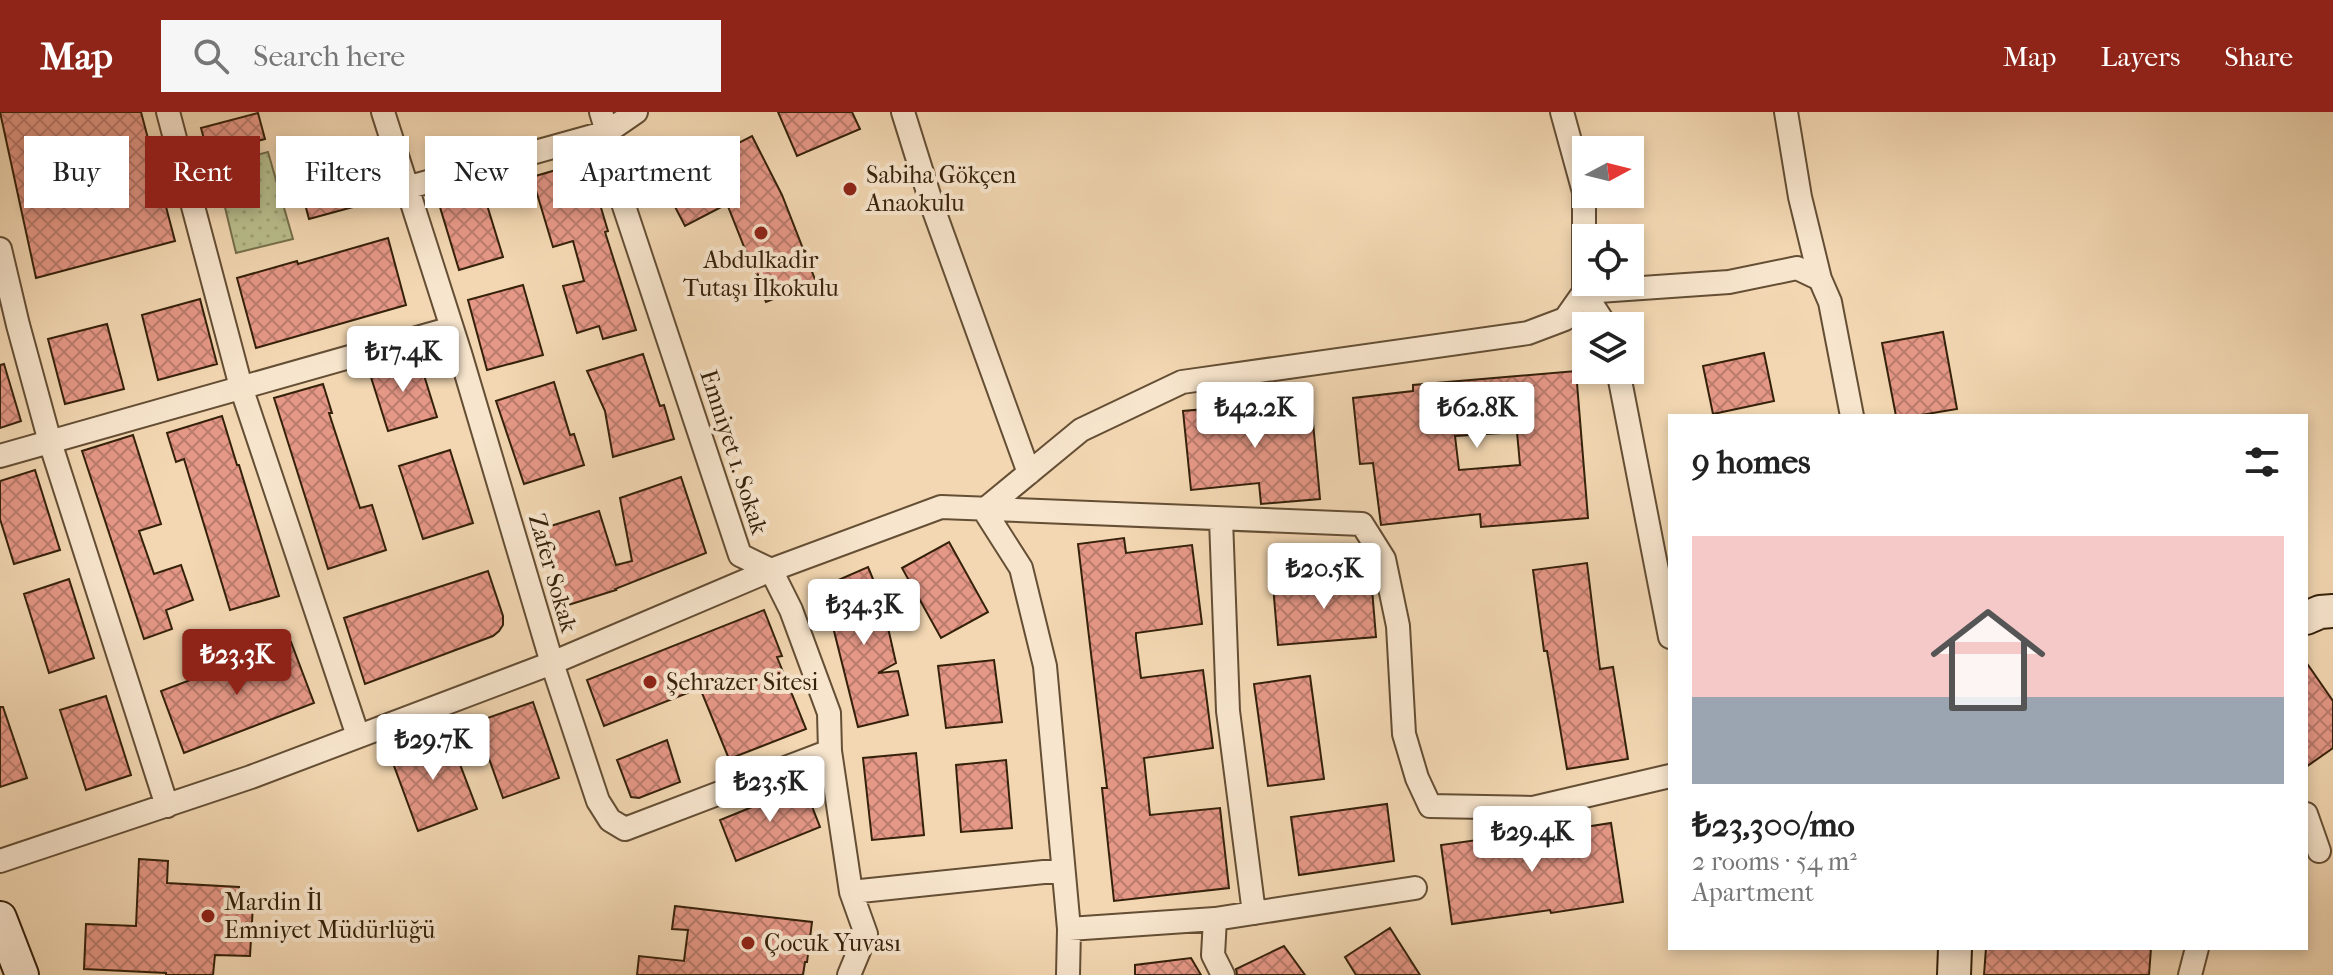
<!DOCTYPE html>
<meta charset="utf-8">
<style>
:root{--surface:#fff;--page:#f6f6f6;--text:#222;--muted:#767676;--accent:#8f2418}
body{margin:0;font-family:"IM FELL French Canon",serif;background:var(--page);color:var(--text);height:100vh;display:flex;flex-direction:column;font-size:30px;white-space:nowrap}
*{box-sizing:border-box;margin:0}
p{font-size:26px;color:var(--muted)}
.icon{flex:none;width:44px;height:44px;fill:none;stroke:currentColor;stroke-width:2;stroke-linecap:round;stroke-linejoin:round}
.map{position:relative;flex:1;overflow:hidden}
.drawer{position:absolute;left:1668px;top:302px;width:640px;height:536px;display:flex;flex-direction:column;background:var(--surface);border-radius:0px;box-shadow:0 4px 12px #0003}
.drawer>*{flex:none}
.hud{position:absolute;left:24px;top:24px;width:760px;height:72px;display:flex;gap:16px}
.needle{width:52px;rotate:83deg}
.tools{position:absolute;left:1572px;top:24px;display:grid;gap:16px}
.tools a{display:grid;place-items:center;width:72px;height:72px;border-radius:0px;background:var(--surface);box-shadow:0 4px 12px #0003;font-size:40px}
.price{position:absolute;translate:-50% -68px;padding:0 18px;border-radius:8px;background:#fff;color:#222;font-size:26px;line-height:52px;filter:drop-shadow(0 2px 4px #0008)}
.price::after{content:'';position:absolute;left:50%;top:48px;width:24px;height:18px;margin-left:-12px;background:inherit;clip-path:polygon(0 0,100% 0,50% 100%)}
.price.active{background:var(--accent);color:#fff}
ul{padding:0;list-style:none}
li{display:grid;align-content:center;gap:16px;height:424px;padding:0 24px}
li span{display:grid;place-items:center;height:248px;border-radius:0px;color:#555}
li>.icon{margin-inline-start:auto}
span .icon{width:144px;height:144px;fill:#fffc;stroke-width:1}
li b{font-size:34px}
h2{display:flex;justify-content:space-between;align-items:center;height:96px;padding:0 24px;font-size:34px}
.pill{padding:0 28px;border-radius:0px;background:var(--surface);box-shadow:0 4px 12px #0003;font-size:28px;line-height:72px}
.pill.active{background:var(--accent);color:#fff}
header{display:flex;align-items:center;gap:48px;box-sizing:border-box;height:112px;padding:0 40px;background:var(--accent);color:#fff}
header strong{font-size:38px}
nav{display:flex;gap:44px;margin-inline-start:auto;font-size:28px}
.search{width:560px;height:72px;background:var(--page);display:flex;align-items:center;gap:20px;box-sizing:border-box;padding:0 28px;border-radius:0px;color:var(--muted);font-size:30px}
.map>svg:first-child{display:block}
.green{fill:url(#green-dots);stroke:#77704c;stroke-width:2}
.building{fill:url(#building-cross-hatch);stroke:#35210a;stroke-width:2;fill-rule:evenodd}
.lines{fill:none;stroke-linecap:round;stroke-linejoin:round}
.street-casing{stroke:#644e34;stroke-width:26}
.secondary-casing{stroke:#35210a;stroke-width:36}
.street{stroke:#f7e5cd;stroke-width:22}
.secondary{stroke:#f7e5cd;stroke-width:32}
.poi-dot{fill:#8f2418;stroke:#f7e5cd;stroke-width:3}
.labels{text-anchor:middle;stroke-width:8;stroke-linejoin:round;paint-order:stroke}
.poi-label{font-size:24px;fill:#35210a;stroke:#f7e5cd;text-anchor:start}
.street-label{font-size:24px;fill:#35210a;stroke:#f7e5cd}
</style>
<header>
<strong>Map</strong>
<div class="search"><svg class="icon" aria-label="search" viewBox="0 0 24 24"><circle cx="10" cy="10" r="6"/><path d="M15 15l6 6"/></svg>Search here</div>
<nav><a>Map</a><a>Layers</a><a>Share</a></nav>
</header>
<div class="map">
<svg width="2333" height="863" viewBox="0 0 2333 863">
<defs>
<pattern id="green-dots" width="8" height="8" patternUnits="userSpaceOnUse" patternTransform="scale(2)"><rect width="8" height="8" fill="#b9be8d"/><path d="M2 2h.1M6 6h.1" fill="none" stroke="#a0a378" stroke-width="1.8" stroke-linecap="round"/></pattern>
<pattern id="building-cross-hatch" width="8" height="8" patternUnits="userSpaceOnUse" patternTransform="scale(2)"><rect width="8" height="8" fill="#e69887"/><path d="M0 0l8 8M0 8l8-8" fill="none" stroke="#bb7c6d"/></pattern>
</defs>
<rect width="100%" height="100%" fill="#f2d7b2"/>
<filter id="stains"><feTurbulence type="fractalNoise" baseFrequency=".0025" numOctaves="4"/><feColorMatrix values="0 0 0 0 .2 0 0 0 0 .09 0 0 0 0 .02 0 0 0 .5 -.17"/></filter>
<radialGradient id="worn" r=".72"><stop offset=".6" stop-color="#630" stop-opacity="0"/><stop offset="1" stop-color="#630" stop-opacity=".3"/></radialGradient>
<path class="green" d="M268,40L293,127L236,141L215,54Z"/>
<path class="building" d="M0,0H141L175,129L36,166Z
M778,0H852L860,17L797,44Z
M258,1L265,27L208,42L201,16Z
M752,24L782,83L816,170L766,190L727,92L685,114L662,70Z
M358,26L375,89L309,107L292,44Z
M587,49L608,119L605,120L636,218L603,227L599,214L577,221L563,174L584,169L573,129L553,135L532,65Z
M483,80L503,145L459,158L439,92Z
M388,126L406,193L256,236L237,166L297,149L298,152Z
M523,173L543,243L487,258L468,188Z
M200,187L217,252L158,268L142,203Z
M107,212L124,277L65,292L48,227Z
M1943,220L1957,297L1915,304H1896L1882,231Z
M1764,241L1774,289L1713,302L1703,254Z
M643,242L660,294L664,293L674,327L613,345L605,299L587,259Z
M418,244L437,305L388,319L369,259Z
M4,252L21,309L0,316V253Z
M1576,259L1588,406L1481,415L1480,402L1381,413L1373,351L1360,352L1353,286L1413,279V273ZM1517,320L1520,353L1459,358L1455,324Z
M554,270L570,323L574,322L584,353L524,372L496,289Z
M323,272L332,301H329L360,396L372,393L386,438L328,457L274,286Z
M1311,288L1320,387L1261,392L1259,371L1191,378L1183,299Z
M222,304L237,353H239L279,484L230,498L184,347L176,350L167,321Z
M133,323L161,412L139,419L154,462L181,453L193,488L166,498L172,517L144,527L82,339Z
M450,338L473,411L423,427L399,354Z
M35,358L60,438L14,452L0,407V369Z
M681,365L706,441L615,477L616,478L565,494L541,417L599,399L616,453L632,449L620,386Z
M1124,426L1126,441L1192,433L1202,512L1136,521V526L1141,566L1203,558L1213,636L1144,646L1150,703L1220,696L1229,776L1114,789L1102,676H1107L1078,432Z
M949,430L988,500L941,526L902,456Z
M1587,451L1600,557L1613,555L1628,647L1567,657L1547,539H1544L1533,458Z
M868,455L882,489L896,551L878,561L898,559L908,603L858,615L831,507L825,508L813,479Z
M488,459L503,504V513L499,519L493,524L365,572L344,506Z
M1371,465L1376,525L1278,533L1273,473Z
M69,467L94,546L49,561L24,482Z
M764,498L782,544L777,545L806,617L729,647L700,576L604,614L587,568Z
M291,530L314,591L184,641L161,579Z
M994,548L1002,610L946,616L938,554Z
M2306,550L2333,589V636L2306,655Z
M1310,564L1324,667L1268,674L1254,572Z
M106,584L131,663L86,678L60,598Z
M533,590L559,666L503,686L476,610Z
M0,595H3L27,666L0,675Z
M448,621L477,697L418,719L390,643Z
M667,628L680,670L639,686L631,685L617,648Z
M916,641L924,723L872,728L863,646Z
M1006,648L1012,716L961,720L956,653Z
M804,674L820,715L736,749L720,708Z
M1387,692L1394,749L1299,763L1291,705Z
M1611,711L1623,790L1551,801L1550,798L1452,812L1441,733L1513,723L1514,726Z
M139,747L168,749L167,771L239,775L238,792L253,793L250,844L215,843L213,863H166V861L84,857L86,812L136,814Z
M675,794L812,810L807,850H805L803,863H637L639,844L684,849L688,818L672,817Z
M1390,816L1420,863H1356L1345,845Z
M1284,834L1305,863H1237L1236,857Z
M1986,836H2151L2149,863H1984Z
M1191,846L1201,863H1135V853Z"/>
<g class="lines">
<g class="street-casing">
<path id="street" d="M168,0L241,275L358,624
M383,0L460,241L552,551L598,689L610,708L625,717L830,639
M601,0L607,20L609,49L740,443L771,458L791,498L829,601L830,639L851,780L866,822L849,863
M903,0L933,96L1029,361
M1786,0L1800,85L1820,167
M406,76L607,20L636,0
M0,137L18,213L50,330L167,694
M1606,214L1584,180L1729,170L1797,156L1820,167L1830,190L1852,304
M1618,258L1670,525
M0,344L452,216
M984,398L1081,318L1182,270L1528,221L1565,207L1584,180V80L1562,0
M984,398L1021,456L1045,554L1069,817L1068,863
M1221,407L1228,599L1254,801
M2306,702L2319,739
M0,749L251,665L552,551L771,458L941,395L1362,412L1384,447L1398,514L1404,622L1417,666L1430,694L1533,696L1670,664
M851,780L1063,758
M1215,807L1213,843L1223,863
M1069,817L1215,807L1415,776
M2190,863L2197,836"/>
</g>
<g class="secondary-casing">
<path id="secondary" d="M2306,506L2320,500L2333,499
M0,806L22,863
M1954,863L1955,836"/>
</g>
<use href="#street" class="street"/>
<use href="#secondary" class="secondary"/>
</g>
<g class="poi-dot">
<circle cx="850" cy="77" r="8"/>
<circle cx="761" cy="121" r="8"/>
<circle cx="650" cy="570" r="8"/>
<circle cx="208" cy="804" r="8"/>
<circle cx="748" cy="831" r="8"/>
</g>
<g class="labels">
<g class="poi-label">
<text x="866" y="71">Sabiha Gökçen<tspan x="866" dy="28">Anaokulu</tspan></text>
<text x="761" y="156" text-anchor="middle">Abdulkadir<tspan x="761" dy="28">Tutaşı İlkokulu</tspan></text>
<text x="666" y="578">Şehrazer Sitesi</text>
<text x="224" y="798">Mardin İl<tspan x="224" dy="28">Emniyet Müdürlüğü</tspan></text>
<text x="764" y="839">Çocuk Yuvası</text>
</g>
<g class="street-label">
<text transform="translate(734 340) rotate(72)" y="8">Emniyet 1. Sokak</text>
<text transform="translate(553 461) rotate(74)" y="8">Zafer Sokak</text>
</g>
</g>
<rect width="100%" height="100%" filter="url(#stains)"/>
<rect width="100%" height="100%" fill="url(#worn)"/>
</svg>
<div class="tools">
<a><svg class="needle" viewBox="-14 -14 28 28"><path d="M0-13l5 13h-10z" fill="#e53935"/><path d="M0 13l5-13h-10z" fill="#767676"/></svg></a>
<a><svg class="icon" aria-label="locate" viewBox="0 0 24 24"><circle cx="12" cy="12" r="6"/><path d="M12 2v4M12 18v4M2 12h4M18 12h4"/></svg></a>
<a><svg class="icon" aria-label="layers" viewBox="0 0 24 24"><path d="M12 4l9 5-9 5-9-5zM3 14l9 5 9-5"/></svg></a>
</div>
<b class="price" style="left:403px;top:282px">₺17.4K</b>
<b class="price" style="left:1255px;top:338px">₺42.2K</b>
<b class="price" style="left:1477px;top:338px">₺62.8K</b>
<b class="price" style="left:1324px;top:499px">₺20.5K</b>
<b class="price" style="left:864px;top:535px">₺34.3K</b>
<b class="price active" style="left:237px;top:585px">₺23.3K</b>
<b class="price" style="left:433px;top:670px">₺29.7K</b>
<b class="price" style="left:770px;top:712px">₺23.5K</b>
<b class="price" style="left:1532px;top:762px">₺29.4K</b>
<div class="hud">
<a class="pill">Buy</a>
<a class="pill active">Rent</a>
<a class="pill">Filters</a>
<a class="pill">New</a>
<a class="pill">Apartment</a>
</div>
<section class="drawer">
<h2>9 homes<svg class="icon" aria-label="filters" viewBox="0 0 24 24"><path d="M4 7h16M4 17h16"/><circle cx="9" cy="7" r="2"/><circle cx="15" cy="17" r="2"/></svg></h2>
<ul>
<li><span style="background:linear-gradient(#f6c9c9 65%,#9aa5b1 0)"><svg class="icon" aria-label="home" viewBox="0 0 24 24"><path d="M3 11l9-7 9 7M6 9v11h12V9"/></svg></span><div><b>₺23,300/mo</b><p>2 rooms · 54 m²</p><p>Apartment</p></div></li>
</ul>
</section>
</div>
